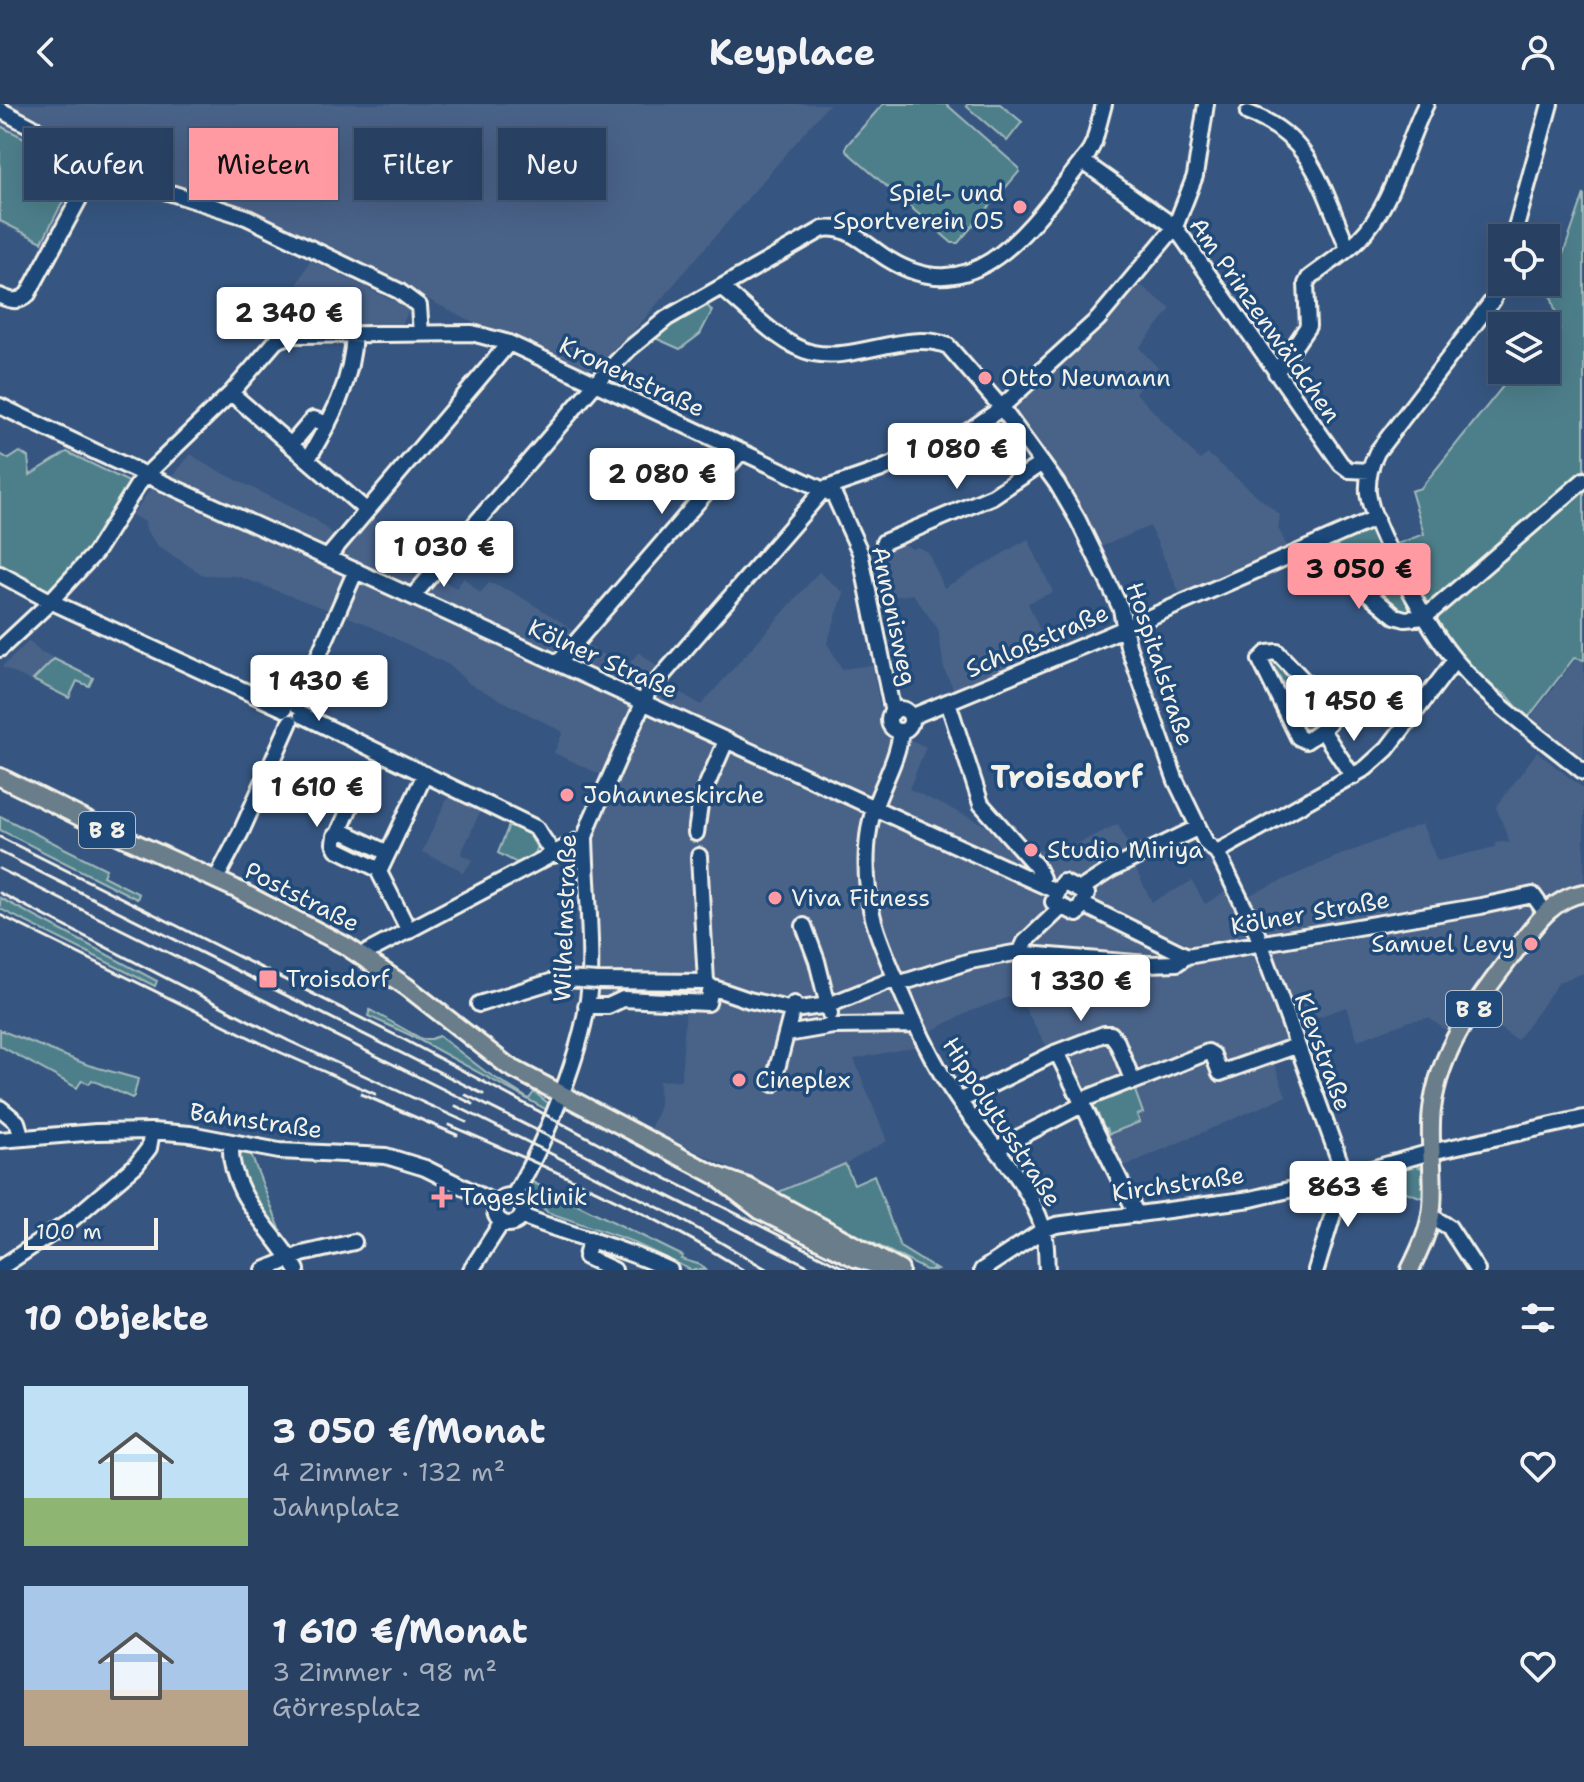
<!DOCTYPE html>
<html lang="de">
<meta charset="utf-8">
<style>
:root{--surface:#284061;--page:#304767;--text:#f1f3f6;--muted:#a5afbd;--line:#445976;--accent:#ff9aa2}
body{margin:0;font-family:"Shantell Sans",sans-serif;background:var(--page);color:var(--text);height:100vh;display:flex;flex-direction:column;font-size:30px;white-space:nowrap}
*{box-sizing:border-box;margin:0}
p{font-size:26px;color:var(--muted)}
.icon{flex:none;width:44px;height:44px;fill:none;stroke:currentColor;stroke-width:2;stroke-linecap:round;stroke-linejoin:round}
.map{position:relative;height:1166px;overflow:hidden}
.drawer{display:flex;flex-direction:column;background:var(--surface);flex:1}
.drawer>*{flex:none}
.top-card{position:absolute;left:24px;top:24px;width:800px;height:72px;display:flex;gap:16px}
.tools{position:absolute;left:1488px;top:120px;display:grid;gap:16px}
.tools a{display:grid;place-items:center;width:72px;height:72px;border-radius:0px;background:var(--surface);box-shadow:0 8px 32px #0002,0 0 0 2px var(--line);font-size:40px}
.scale{position:absolute;left:24px;bottom:20px;width:134px;box-sizing:border-box;padding-left:8px;border:4px solid #f4f1e8;border-top:0;font-size:22px;line-height:28px;white-space:nowrap;color:#f4f1e8;-webkit-text-stroke:6px #1f4a7a;paint-order:stroke}
.price{position:absolute;translate:-50% -68px;padding:0 18px;border-radius:8px;background:#fff;color:#222;font-size:26px;line-height:52px;filter:drop-shadow(0 2px 4px #0008)}
.price::after{content:'';position:absolute;left:50%;top:48px;width:24px;height:18px;margin-left:-12px;background:inherit;clip-path:polygon(0 0,100% 0,50% 100%)}
.price.active{background:var(--accent);color:#111}
ul{padding:0;list-style:none}
li{display:flex;align-items:center;gap:24px;height:200px;padding:0 24px}
li span{display:grid;place-items:center;flex:none;width:224px;height:160px;border-radius:0px;color:#555}
li>.icon{margin-inline-start:auto}
span .icon{width:96px;height:96px;fill:#fffc;stroke-width:1}
li b{font-size:34px}
h2{display:flex;justify-content:space-between;align-items:center;height:96px;padding:0 24px;font-size:34px}
.chip{padding:0 28px;border-radius:0px;background:var(--surface);box-shadow:0 8px 32px #0002,0 0 0 2px var(--line);font-size:28px;line-height:72px}
.chip.active{background:var(--accent);color:#111}
header{display:flex;justify-content:space-between;align-items:center;height:104px;padding:0 24px;background:var(--surface);font-size:36px;font-weight:700}
.map>svg:first-child{display:block}
.built{fill:#496288}
.green{fill:#4e7f8b;stroke:#a1b8ba;stroke-width:2}
.lines{fill:none;stroke-linecap:round;stroke-linejoin:round}
.minor-casing{stroke:#f4f1e8;stroke-width:20}
.major-casing{stroke:#f4f1e8;stroke-width:22}
.minor{stroke:#1f4a7a;stroke-width:14}
.major{stroke:#6b7d8b;stroke-width:16}
.rail{stroke:#f4f1e8;stroke-width:3}
.minor-bridge-casing{stroke:#f4f1e8;stroke-width:20;stroke-linecap:butt}
.minor-bridge{stroke:#1f4a7a;stroke-width:14}
.poi-dot{fill:#ff9aa2;stroke:#1f4a7a;stroke-width:3}
.labels{text-anchor:middle;stroke-width:7;stroke-linejoin:round;paint-order:stroke}
.shield{fill:#1f4a7a;stroke:#b4bfc7;stroke-width:2}
.shield-label{font-size:22px;font-weight:bold;fill:#f4f1e8}
.poi-label{font-size:24px;fill:#f4f1e8;stroke:#1f4a7a;text-anchor:start}
.street-label{font-size:24px;fill:#f4f1e8;stroke:#1f4a7a}
.district-label{font-size:32px;font-weight:bold;fill:#f4f1e8;stroke:#1f4a7a}
</style>
<header><svg class="icon" aria-label="back" viewBox="0 0 24 24"><path d="M15 5l-7 7 7 7"/></svg>Keyplace<svg class="icon" aria-label="person" viewBox="0 0 24 24"><circle cx="12" cy="8" r="4"/><path d="M4 21q1-7 8-7t8 7"/></svg></header>
<div class="map">
<svg width="1584" height="1166" viewBox="0 0 1584 1166">
<rect width="100%" height="100%" fill="#365681"/>
<filter id="ink" filterUnits="userSpaceOnUse"><feTurbulence type="fractalNoise" baseFrequency=".0125" numOctaves="2"/><feDisplacementMap in="SourceGraphic" scale="16" xChannelSelector="R" yChannelSelector="G"/><feConvolveMatrix kernelMatrix="1 2 1 2 8 2 1 2 1" color-interpolation-filters="sRGB"/></filter>
<g filter="url(#ink)">
<path class="built" d="M0,0H829L626,236L600,262L588,265L477,220L263,113L177,83L133,63L134,60L115,50L60,148L0,120Z
M310,156L391,196L408,201L409,206L401,223L282,225L277,222Z
M1139,180L1171,205L1139,244L1159,265L1135,288L1200,356L1208,350L1280,411L1278,424L1288,444L1180,490L1150,422L1103,442L1049,351L1015,305L1109,215Z
M191,350L203,359L316,416L343,439L368,410L431,461L438,473L456,484L464,474L480,489L489,479L511,487L565,520L595,547L628,561L639,548L659,564L678,587L701,601L819,468L844,489L827,539L842,565L872,561L886,634H906L926,643L909,685L981,719L1021,745L1028,739L1052,752L1118,720L1132,748L1134,762L1152,798L1192,777L1205,800L1238,780L1245,793L1333,754L1422,720L1437,757L1495,743V738L1501,737L1510,739L1496,703L1537,648L1584,685V869L1559,878L1517,936L1477,909L1459,936L1429,914L1410,917L1358,936L1346,903L1312,915L1295,923L1299,936L1269,946L1286,992L1111,1068L1066,977L1017,890L971,907L915,935L919,942L854,955L887,1037L845,1060L778,1087L650,1025L659,1005V977L681,976L686,900L581,891L575,752L579,727L604,672L554,649L563,628L470,580L449,561L364,519L237,472L203,471L158,442L146,426L145,418L132,411L152,383L170,375Z
M1028,435L1053,488L1028,499L1048,546L954,586L944,565L938,525L913,490L886,494L884,482L880,483L875,451L903,439L912,445L917,443L928,448L944,484Z
M29,537L42,550L44,549L94,574L90,583L78,578L70,596L2,563Z
M1578,552L1584,553V656L1531,613Z
M448,693L480,708L461,750L473,756L462,770L459,765L422,748Z"/>
<path class="green" d="M883,0H946L1019,64V68L958,139H952L846,47V42Z
M968,0H1000L1022,18L1007,37L966,2Z
M0,22L81,62L42,138L0,117Z
M1584,90V556L1574,554L1527,615L1508,592L1476,572L1458,553L1394,441L1424,430L1411,387L1421,384L1516,266H1546V235L1551,238L1560,225L1550,188Z
M706,200L712,207L700,230L680,245L653,233Z
M20,348L28,353L30,371L67,348L129,378L121,395L90,443L53,486L47,488L0,463V350L9,355Z
M1367,426L1372,427L1411,508L1405,510L1395,505L1331,450L1333,441Z
M1273,552L1329,611L1310,628L1303,629L1283,594L1291,593L1277,568H1270L1266,559Z
M54,555L93,574L89,582L77,577L69,594L33,576Z
M0,712L106,765L103,772L139,790L137,795L0,726Z
M509,721L529,730L537,744L535,750L517,759L498,749Z
M0,794L157,877L155,882L0,805Z
M370,906L422,935H431L439,932L486,968L529,995L534,988L548,999L547,1006L410,931L368,912Z
M0,926L88,961L138,975L134,992L132,994L92,976L89,980L82,976L77,984L0,942Z
M1128,982L1130,985L1134,984L1143,1009L1137,1011L1140,1018L1109,1030L1107,1024L1101,1026L1090,998Z
M246,1047L250,1048L284,1135C265,1111 241,1084 240,1051Z
M845,1060L854,1080L874,1071L900,1143L937,1166H926L776,1089Z
M1414,1061L1422,1064L1423,1094L1372,1076L1364,1081L1366,1077Z
M528,1076L683,1152L681,1155L701,1161L706,1166H691L628,1136L547,1108L537,1098V1094L532,1092Z"/>
<g class="lines">
<g class="minor-casing">
<path id="minor" d="M0,6L99,58L168,88L246,113L399,187L419,202L421,229
M1248,9C1313,32 1323,87 1348,144
M1082,57L1175,123L1341,360L1349,366L1370,367
M1513,134L1550,0
M1502,175L1493,196L1377,348C1371,360 1367,375 1368,389C1373,426 1430,527 1455,556C1491,599 1541,633 1584,668
M722,184C747,204 781,242 813,249C856,258 908,225 948,242L1001,303L1057,380L1078,416L1121,505L1128,542L1176,677L1206,739L1217,748L1256,827L1341,1061L1343,1073L1341,1084L1316,1166
M0,192C11,197 19,199 28,190L99,58
M1276,269L1308,222L1306,180L1309,174C1326,161 1344,150 1359,135C1394,100 1404,43 1426,0
M231,289L367,407
M0,302L98,349L1058,788
M291,341L313,315L328,320
M308,355C332,314 352,278 354,230
M824,385L879,366L967,328L996,308L1098,215L1175,123L1195,72L1206,0
M884,438L993,392L1042,359
M1312,442L1395,512L1405,515L1425,513L1584,376
M327,454L509,239
M0,470L50,497L284,605
M413,492L596,279L629,245L667,214L823,125C849,121 867,142 888,155C981,213 1038,111 1088,50L1094,38L1104,0
M0,545L45,503L95,449L137,382L146,371L231,289L276,237L292,231L472,229L509,239L830,389L835,393L860,448L893,609
M1277,548L1336,611L1322,626L1306,637L1298,633L1260,556L1267,549Z
M558,559L741,348
M948,598L981,700L1036,762L1042,774L1041,780
M297,601L356,466
M889 616a11 11 0 1 1 22 0a11 11 0 1 1-22 0Z
M302,611L536,724L554,751
M911,613L1109,531L1376,414
M1322,626L1353,673
M901,627C898,654 884,677 875,702C866,727 865,760 868,786C871,818 883,844 895,873C913,915 932,959 959,997C988,1038 1027,1074 1043,1124C1047,1137 1046,1152 1047,1166
M696,729L701,694L726,637
M338,730L354,694
M1217,748L1366,664L1387,645L1455,556
M699,752L706,878
M380,766L337,745L334,739L335,732L344,728L388,749
M216,775L241,728L290,618
M1063,778L1087,790L1077,810L1053,798Z
M1079,786L1110,766L1197,724
M1082,800L1187,852L1481,802L1533,791L1546,809
M804,822L817,857L830,910
M409,827L379,768L425,670
M1020,849L1025,838L1062,803
M362,851L585,733
M598,877L706,878L711,883L749,896L793,906L829,901L896,874
M898,880L970,857L1014,849L1148,860L1177,859L1187,852
M479,900L560,875L583,876
M586,902H608L623,895L708,899L711,883
M787,930L833,922L915,921
M1057,948L1137,1111
M773,980L794,900
M1082,996L1132,976
M959,997L1057,948L1104,930H1111L1117,938L1133,978L1208,948L1213,951L1220,969L1296,942
M0,1004L17,1018L22,1034
M0,1036L96,1028L152,1027L190,1030L279,1047L386,1052L425,1064L497,1100
M231,1038C227,1090 274,1126 297,1166
M998,1044L1084,1000
M495 1106a14 14 0 1 1 28 0a14 14 0 1 1-28 0Z
M513,1093C545,1039 588,937 590,874C592,827 586,780 585,733L591,716L648,588L824,385
M522,1112C571,1132 622,1143 670,1166
M1431,1112L1449,1123L1477,1166
M590,1135L586,1153L614,1166
M0,1164L69,1118L136,1061L149,1044L152,1027
M264,1166L302,1150L354,1138
M471,1166L502,1118
M982,1166L1043,1126L1056,1121L1251,1095L1343,1073L1431,1048L1584,1014"/>
</g>
<g class="major-casing">
<path id="major" d="M0,673L96,721L234,784L346,842L407,883L508,962L715,1071L748,1083L900,1166
M722,1077L761,1107L855,1154L884,1163
M1410,1166C1420,1146 1430,1125 1432,1103C1435,1070 1428,1038 1432,1005C1440,942 1479,895 1516,846C1534,822 1552,794 1584,789"/>
</g>
<use href="#minor" class="minor"/>
<use href="#major" class="major"/>
<path class="rail" d="M0,733L405,936L638,1060L848,1166
M0,748L483,990
M0,765L473,1000
M0,789L289,937L466,1018
M0,811L275,946L375,990
M361,990L457,1031
M466,991L816,1166
M456,1002L679,1114L768,1166
M449,1021C549,1064 651,1108 743,1166"/>
<g class="minor-bridge-casing">
<path id="minor-bridge" d="M583,876L598,877"/>
</g>
<use href="#minor-bridge" class="minor-bridge"/>
</g>
</g>
<g class="poi-dot">
<circle cx="1020" cy="103" r="8"/>
<circle cx="985" cy="274" r="8"/>
<circle cx="567" cy="691" r="8"/>
<circle cx="1031" cy="746" r="8"/>
<circle cx="775" cy="794" r="8"/>
<circle cx="1531" cy="840" r="8"/>
<rect x="258" y="865" width="20" height="20" rx="4"/>
<circle cx="739" cy="976" r="8"/>
<path d="M438 1081h8v8h8v8h-8v8h-8v-8h-8v-8h8z"/>
</g>
<g class="labels">
<g class="shield">
<rect x="79" y="708" width="56" height="36" rx="6"/>
<rect x="1446" y="887" width="56" height="36" rx="6"/>
</g>
<g class="shield-label">
<text x="107" y="734">B 8</text>
<text x="1474" y="913">B 8</text>
</g>
<g class="poi-label">
<text x="1004" y="97" text-anchor="end">Spiel- und<tspan x="1004" dy="28">Sportverein 05</tspan></text>
<text x="1001" y="282">Otto Neumann</text>
<text x="583" y="699">Johanneskirche</text>
<text x="1047" y="754">Studio Miriya</text>
<text x="791" y="802">Viva Fitness</text>
<text x="1515" y="848" text-anchor="end">Samuel Levy</text>
<text x="286" y="883">Troisdorf</text>
<text x="755" y="984">Cineplex</text>
<text x="460" y="1101">Tagesklinik</text>
</g>
<g class="street-label">
<text transform="translate(1265 216) rotate(55)" y="8">Am Prinzenwäldchen</text>
<text transform="translate(632 273) rotate(25)" y="8">Kronenstraße</text>
<text transform="translate(894 512) rotate(78)" y="8">Annonisweg</text>
<text transform="translate(1037 537) rotate(-23)" y="8">Schloßstraße</text>
<text transform="translate(603 555) rotate(24)" y="8">Kölner Straße</text>
<text transform="translate(1160 560) rotate(72)" y="8">Hospitalstraße</text>
<text transform="translate(302 793) rotate(27)" y="8">Poststraße</text>
<text transform="translate(1310 809) rotate(-10)" y="8">Kölner Straße</text>
<text transform="translate(565 814) rotate(-88)" y="8">Wilhelmstraße</text>
<text transform="translate(1323 948) rotate(70)" y="8">Klevstraße</text>
<text transform="translate(256 1017) rotate(8)" y="8">Bahnstraße</text>
<text transform="translate(1002 1018) rotate(57)" y="8">Hippolytusstraße</text>
<text transform="translate(1178 1080) rotate(-8)" y="8">Kirchstraße</text>
</g>
<g class="district-label">
<text x="1067" y="684">Troisdorf</text>
</g>
</g>
</svg>
<div class="tools">
<a><svg class="icon" aria-label="locate" viewBox="0 0 24 24"><circle cx="12" cy="12" r="6"/><path d="M12 2v4M12 18v4M2 12h4M18 12h4"/></svg></a>
<a><svg class="icon" aria-label="layers" viewBox="0 0 24 24"><path d="M12 4l9 5-9 5-9-5zM3 14l9 5 9-5"/></svg></a>
</div>
<div class="scale">100 m</div>
<b class="price" style="left:289px;top:251px">2 340 €</b>
<b class="price" style="left:957px;top:387px">1 080 €</b>
<b class="price" style="left:662px;top:412px">2 080 €</b>
<b class="price" style="left:444px;top:485px">1 030 €</b>
<b class="price active" style="left:1359px;top:507px">3 050 €</b>
<b class="price" style="left:319px;top:619px">1 430 €</b>
<b class="price" style="left:1354px;top:639px">1 450 €</b>
<b class="price" style="left:317px;top:725px">1 610 €</b>
<b class="price" style="left:1081px;top:919px">1 330 €</b>
<b class="price" style="left:1348px;top:1125px">863 €</b>
<div class="top-card">
<a class="chip">Kaufen</a>
<a class="chip active">Mieten</a>
<a class="chip">Filter</a>
<a class="chip">Neu</a>
</div>
</div>
<section class="drawer">
<h2>10 Objekte<svg class="icon" aria-label="filters" viewBox="0 0 24 24"><path d="M4 7h16M4 17h16"/><circle cx="9" cy="7" r="2"/><circle cx="15" cy="17" r="2"/></svg></h2>
<ul>
<li><span style="background:linear-gradient(#bfe0f5 70%,#8fb573 0)"><svg class="icon" aria-label="home" viewBox="0 0 24 24"><path d="M3 11l9-7 9 7M6 9v11h12V9"/></svg></span><div><b>3 050 €/Monat</b><p>4 Zimmer · 132 m²</p><p>Jahnplatz</p></div><svg class="icon" aria-label="heart" viewBox="0 0 24 24"><path d="M12 20l-8-8c-3-5 5-10 8-4 3-6 11-1 8 4z"/></svg></li>
<li><span style="background:linear-gradient(#a9c7e8 65%,#b9a48a 0)"><svg class="icon" aria-label="home" viewBox="0 0 24 24"><path d="M3 11l9-7 9 7M6 9v11h12V9"/></svg></span><div><b>1 610 €/Monat</b><p>3 Zimmer · 98 m²</p><p>Görresplatz</p></div><svg class="icon" aria-label="heart" viewBox="0 0 24 24"><path d="M12 20l-8-8c-3-5 5-10 8-4 3-6 11-1 8 4z"/></svg></li>
</ul>
</section>
